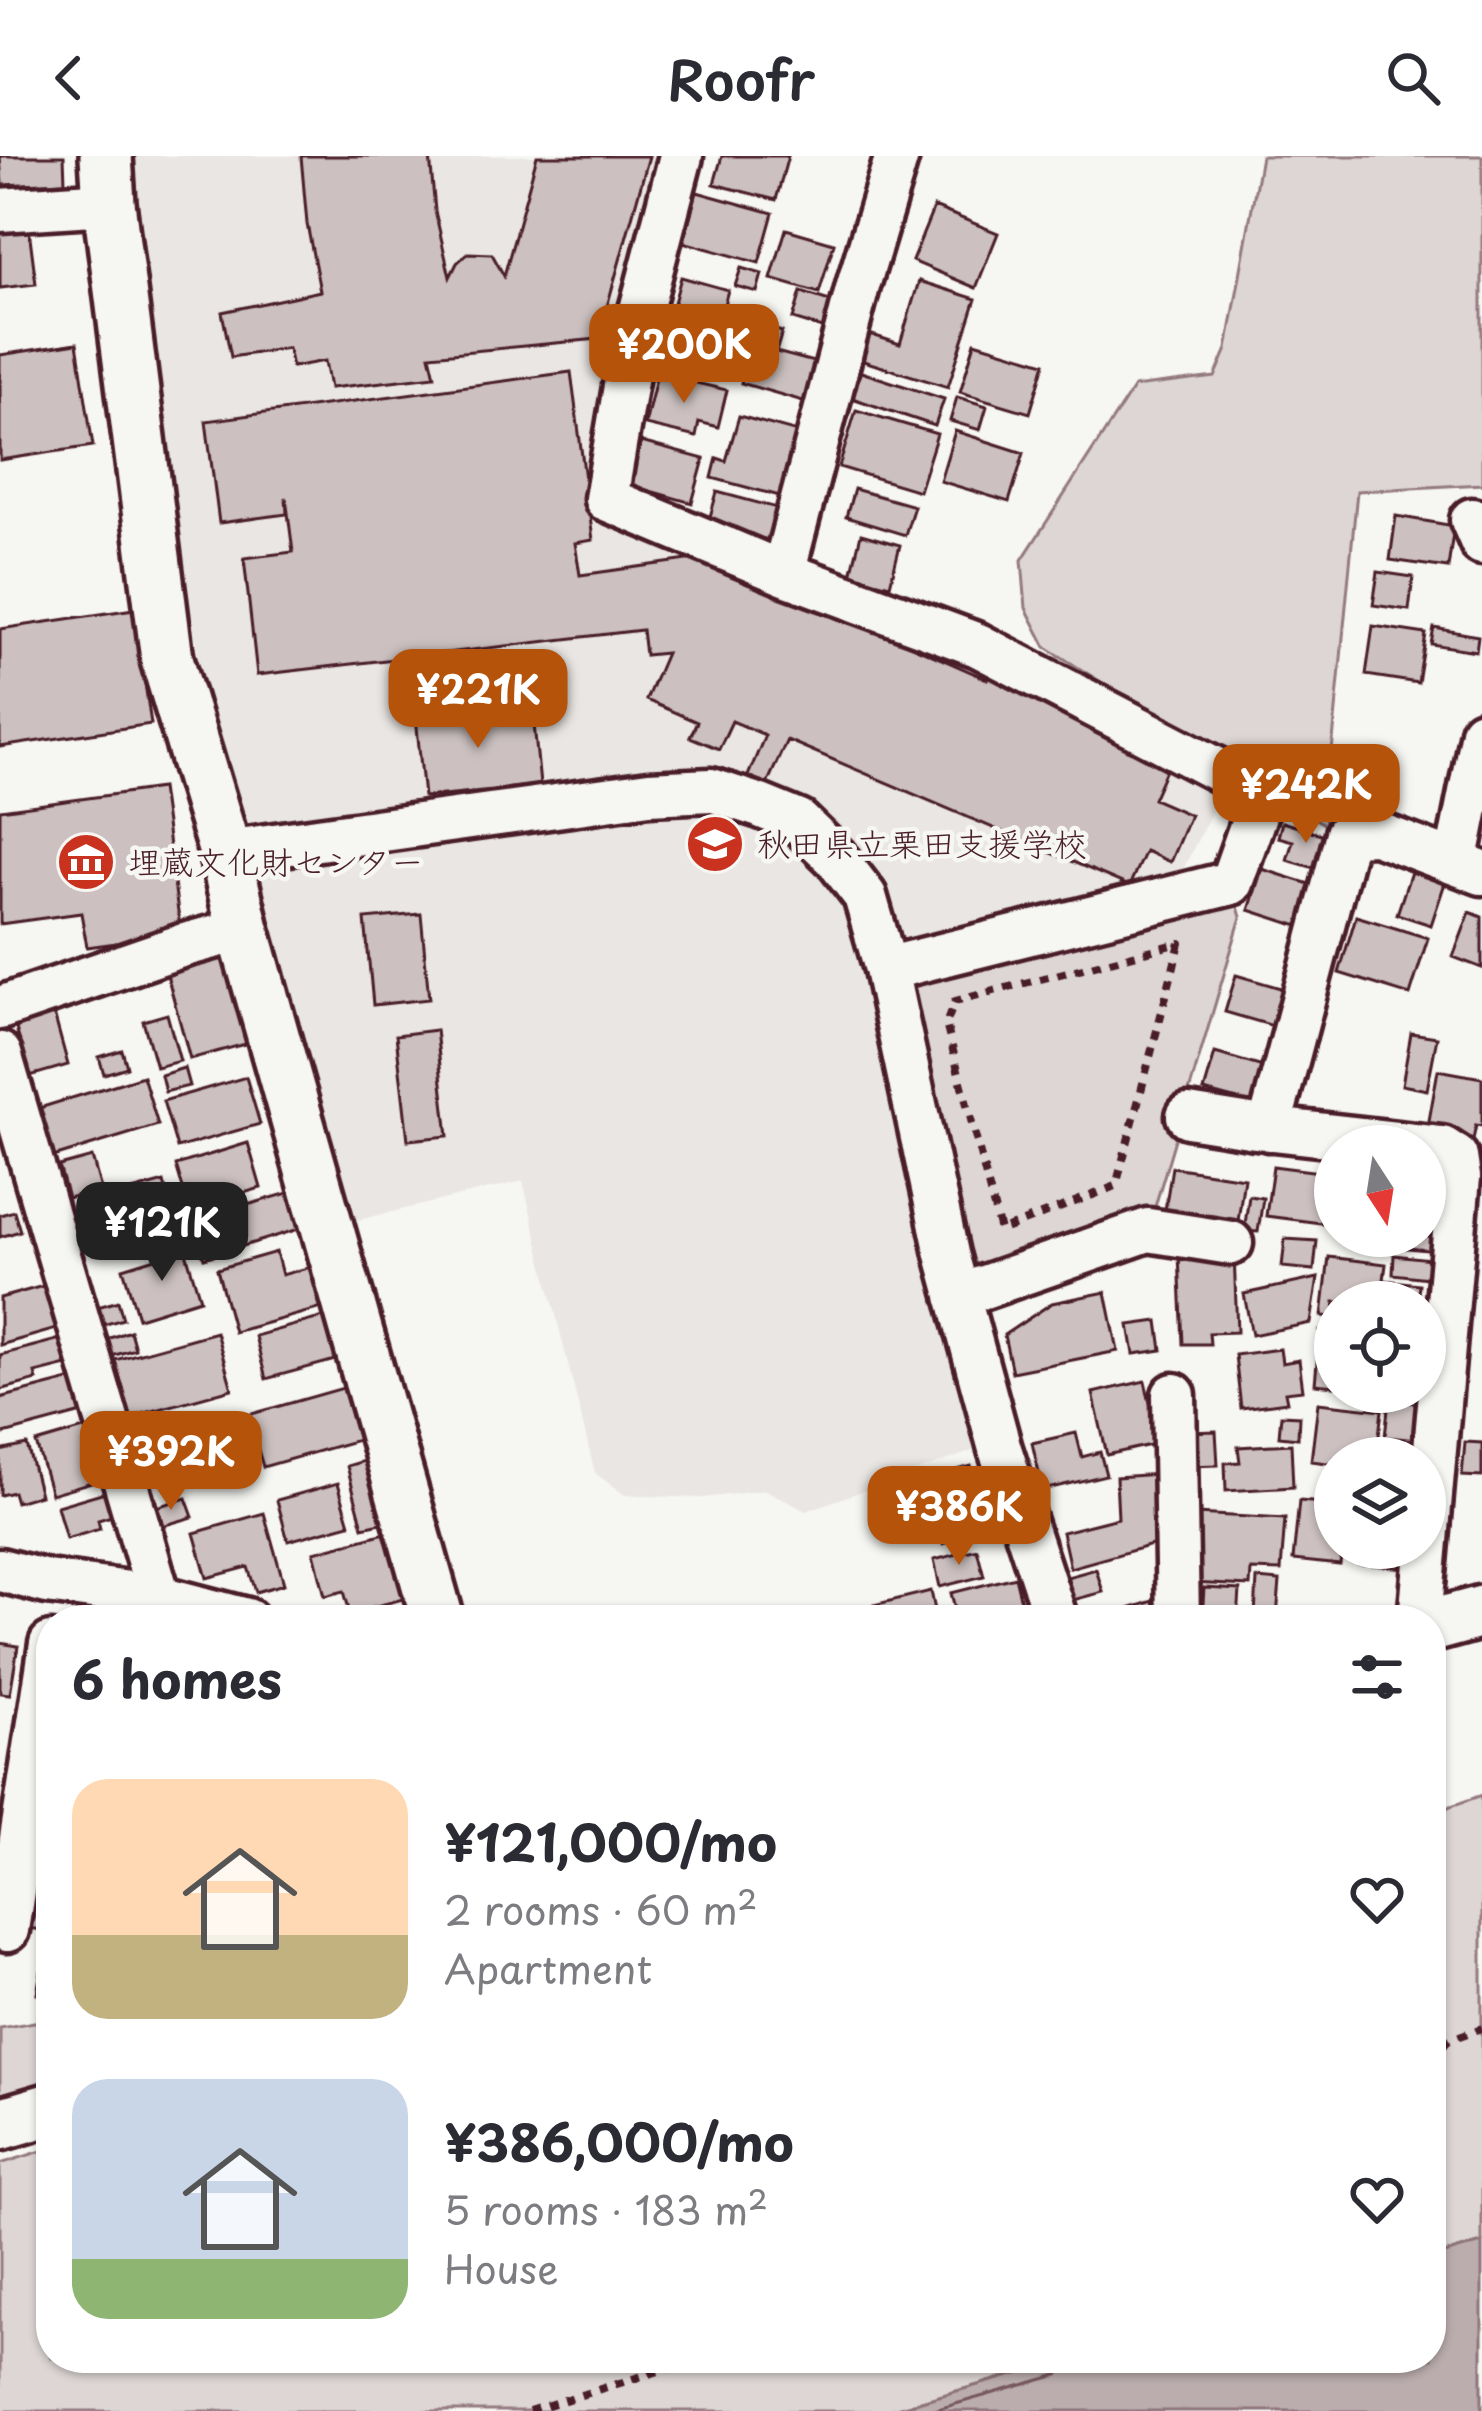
<!DOCTYPE html>
<meta charset="utf-8">
<style>
:root{--surface:#fff;--page:#f7f7f7;--text:#2b2b33;--muted:#7c7c81;--accent:#b45309}
body{margin:0;font-family:"Playpen Sans","Klee One",sans-serif;background:var(--page);color:var(--text);height:100vh;display:flex;flex-direction:column;font-size:45px;white-space:nowrap}
*{box-sizing:border-box;margin:0}
p{font-size:39px;color:var(--muted)}
.icon{flex:none;width:66px;height:66px;fill:none;stroke:currentColor;stroke-width:2;stroke-linecap:round;stroke-linejoin:round}
.map{position:relative;flex:1;overflow:hidden}
.side{position:absolute;left:36px;top:1449px;width:1410px;height:768px;display:flex;flex-direction:column;background:var(--surface);border-radius:48px;box-shadow:0 3px 9px #0004}
.side>*{flex:none}
.needle{width:78px;rotate:168deg}
.controls{position:absolute;left:1314px;top:969px;display:grid;gap:24px}
.controls a{display:grid;place-items:center;width:132px;height:132px;border-radius:50%;background:var(--surface);box-shadow:0 3px 9px #0004;font-size:60px}
.price{position:absolute;translate:-50% -102px;padding:0 27px;border-radius:24px;background:var(--accent);color:#fff;font-size:39px;line-height:78px;filter:drop-shadow(0 3px 6px #0008)}
.price::after{content:'';position:absolute;left:50%;top:72px;width:36px;height:27px;margin-left:-18px;background:inherit;clip-path:polygon(0 0,100% 0,50% 100%)}
.price.selected{background:#222;color:#fff}
ul{padding:0;list-style:none}
li{display:flex;align-items:center;gap:36px;height:300px;padding:0 36px}
li span{display:grid;place-items:center;flex:none;width:336px;height:240px;border-radius:36px;color:#555}
li>.icon{margin-inline-start:auto}
span .icon{width:144px;height:144px;fill:#fffc;stroke-width:1}
li b{font-size:51px}
h2{display:flex;justify-content:space-between;align-items:center;height:144px;padding:0 36px;font-size:51px}
header{display:flex;justify-content:space-between;align-items:center;height:156px;padding:0 36px;background:var(--surface);font-size:54px;font-weight:600}
.map>svg:first-child{display:block}
.built{fill:#e9e6e3}
.green{fill:#ddd6d5;stroke:#947a80;stroke-width:3}
.water{fill:#bbadae;stroke:#8e747a;stroke-width:3}
.lines{fill:none;stroke-linecap:round;stroke-linejoin:round}
.shore{stroke:#77585f;stroke-width:3}
.building{fill:#ccc1c0;stroke:#4a1f2b;stroke-width:3}
.minor-casing{stroke:#4a1f2b;stroke-width:51}
.tertiary-casing{stroke:#4a1f2b;stroke-width:60}
.path{stroke:#4a1f2b;stroke-width:8;stroke-dasharray:9 9;stroke-linecap:butt}
.minor{stroke:#f6f6f2;stroke-width:42}
.tertiary{stroke:#f6f6f2;stroke-width:51}
.labels{text-anchor:middle;stroke-width:9;stroke-linejoin:round;paint-order:stroke}
.poi-label{font-size:33px;fill:#4a1f2b;stroke:#f6f6f2;text-anchor:start}
</style>
<header><svg class="icon" aria-label="back" viewBox="0 0 24 24"><path d="M15 5l-7 7 7 7"/></svg>Roofr<svg class="icon" aria-label="search" viewBox="0 0 24 24"><circle cx="10" cy="10" r="6"/><path d="M15 15l6 6"/></svg></header>
<div class="map">
<svg width="1482" height="2255" viewBox="0 0 1482 2255">
<rect width="100%" height="100%" fill="#f6f6f2"/>
<filter id="ink" filterUnits="userSpaceOnUse"><feTurbulence type="fractalNoise" baseFrequency=".00833" numOctaves="2"/><feDisplacementMap in="SourceGraphic" scale="24" xChannelSelector="R" yChannelSelector="G"/><feConvolveMatrix kernelMatrix="1 2 1 2 8 2 1 2 1" color-interpolation-filters="sRGB"/></filter>
<g filter="url(#ink)">
<path class="built" d="M134,0H666L595,322L981,498L1213,620L1217,645L1174,731L903,794L987,1290L806,1355L766,1334L702,1342L625,1339L595,1317L523,1025L349,1066L251,776L197,492L137,59Z"/>
<path class="green" d="M1261,0H1482V328L1357,335L1325,669L1046,491L1026,452L1022,404L1134,231L1215,221L1227,193Z
M1231,727L1241,761L1148,1074L958,1140L886,813Z
M1482,1639V2087L1431,2102V1657Z
M51,1863V1924L0,1940V1872Z
M51,1992V2202H1074L886,2255H0V2008Z"/>
<path class="water" d="M1482,2087V2255H886L1074,2202H1431V2102Z"/>
<g class="lines">
<path class="shore" d="M931,2255L1058,2219L1065,2213L1067,2202"/>
</g>
<path class="building" d="M0,0H64L65,26L2,29Z
M301,0H430L435,55L450,121L457,107L468,97L492,98L504,120L537,0H649L598,183L430,199L435,220L330,232L325,205L292,211L288,192L231,201L222,156L320,135L307,68Z
M722,0H788L776,44L714,28Z
M697,36L773,57L759,107L683,86Z
M934,51L998,77L976,132L912,105Z
M29,73L36,128L0,132V77Z
M786,73L834,87L819,137L771,123Z
M741,112L762,118L757,136L735,130Z
M681,121L728,134L718,171L671,158Z
M919,125L976,143L948,231L860,204L869,178L900,188Z
M801,136L836,147L829,174L793,163Z
M757,168L782,176L776,196L825,209L813,248L741,227Z
M975,186L1045,207L1030,257L960,236Z
M77,187L93,290L0,304V199Z
M858,215L944,243L935,270L849,241Z
M571,216L593,384L575,387L580,419L709,401L987,523L992,511L1066,544L1060,557L1170,605L1153,643L1190,659L1170,706L1145,695L1129,730L787,584L767,628L748,620L765,579L732,565L719,593L690,581L697,566L646,544L666,497L645,499L642,474L257,519L244,402L293,396L286,341L287,358L219,367L206,265Z
M657,218L727,234L718,271L699,266L696,281L645,269Z
M957,241L987,250L980,274L950,265Z
M856,254L937,278L919,335L839,311Z
M739,260L805,278L787,342L712,322L717,302L726,305Z
M955,275L1024,297L1009,346L940,325Z
M641,286L704,303L692,347L629,329Z
M854,333L914,350L905,379L846,361Z
M717,336L781,353L772,385L708,368Z
M1396,360L1454,370L1448,412L1390,404Z
M861,378L900,389L890,429L851,419Z
M1378,416L1413,421L1409,454L1373,449Z
M134,453L151,568L0,591V473Z
M1373,470L1426,478L1418,527L1366,519Z
M1434,472L1478,480L1476,495L1431,488Z
M532,548L540,629L424,641L416,561Z
M161,632L181,778L87,791L81,757L0,768V654Z
M1282,666L1331,681L1321,714L1287,704L1293,685L1278,681Z
M1262,713L1322,732L1308,773L1249,754Z
M1411,716L1445,727L1431,769L1397,758Z
M1470,756L1482,761V812L1453,801Z
M421,758L429,843L373,849L365,763Z
M1356,760L1428,782L1410,839L1339,817Z
M224,799L249,887L190,903L166,815Z
M1236,819L1291,835L1280,872L1225,856Z
M54,858L68,909L30,920L15,869Z
M167,858L180,905L156,911L143,865Z
M436,874L448,980L408,984L396,879Z
M1411,877L1437,881L1427,934L1402,929Z
M122,894L127,911L104,918L99,901Z
M1215,897L1270,913L1259,950L1204,935Z
M184,912L189,930L165,936L161,919Z
M1438,914L1482,922V970L1476,969L1473,984L1427,976Z
M143,920L158,969L50,1002L36,953Z
M246,921L260,968L177,992L163,945Z
M248,987L261,1032L189,1053L176,1009Z
M92,1001L101,1033L68,1042L59,1010Z
M1273,1010L1328,1017L1321,1067L1266,1060Z
M1172,1011L1244,1022L1238,1065L1165,1054Z
M164,1026L177,1074L94,1098L80,1049Z
M288,1037L299,1073L204,1102L193,1065Z
M1249,1040L1263,1042L1258,1076L1244,1075Z
M1425,1045L1443,1047L1438,1095L1347,1086L1348,1080H1425Z
M14,1055L20,1075L0,1081V1059Z
M1285,1083L1317,1085L1314,1114L1282,1111Z
M185,1093L200,1143L138,1162L123,1112Z
M276,1096L282,1119L318,1109L329,1150L234,1176L217,1113Z
M1234,1097L1237,1176L1209,1177L1210,1188H1183L1179,1099Z
M1394,1099L1440,1104L1437,1123L1393,1118Z
M1329,1101L1386,1108L1384,1124L1419,1128L1417,1146H1335V1161L1322,1160Z
M1318,1122L1311,1167L1252,1179L1244,1138Z
M54,1127L67,1170L0,1189V1142Z
M1106,1136L1118,1195L1012,1216L1004,1179L1052,1147Z
M118,1145L123,1163L100,1170L94,1152Z
M327,1160L339,1203L266,1223L255,1180Z
M1158,1165L1162,1194L1134,1198L1129,1169Z
M130,1175L135,1193L112,1200L107,1183Z
M1320,1175L1335,1177V1230L1315,1228Z
M216,1176L232,1233L131,1261L115,1204Z
M68,1181L75,1207L35,1217L37,1224L0,1234V1199Z
M1280,1193L1282,1207L1299,1204L1303,1234L1285,1236L1287,1246L1241,1252L1235,1199Z
M81,1221L90,1255L0,1279V1242Z
M1145,1225L1159,1287L1107,1299L1093,1237Z
M343,1232L358,1284L263,1311L248,1259Z
M1389,1244L1424,1248L1420,1284L1385,1281Z
M1318,1247L1382,1254L1378,1288L1393,1289L1391,1302H1335V1308L1311,1305Z
M1281,1259L1299,1260L1298,1282L1279,1280Z
M94,1270L109,1321L51,1338L36,1287Z
M1216,1275L1218,1309L1189,1310L1188,1276Z
M1076,1277L1082,1301L1100,1296L1106,1319L1043,1334L1032,1287Z
M1465,1286L1482,1287V1321L1462,1320Z
M1291,1288L1293,1331L1226,1335L1225,1307L1240,1306L1238,1291Z
M27,1289L40,1339L16,1346L13,1336L0,1339V1295Z
M374,1302L390,1365L363,1371L347,1310Z
M971,1310L989,1375L943,1388L925,1323Z
M1159,1318L1163,1386L1070,1412L1062,1376L1118,1362L1116,1321Z
M338,1327L350,1368L288,1385L277,1344Z
M108,1335L115,1359L98,1364L100,1373L66,1383L57,1350Z
M186,1342L193,1361L155,1372L149,1353Z
M1299,1345L1335,1348V1392H1342L1340,1409L1293,1404Z
M264,1357L284,1428L256,1436L248,1411L207,1422L194,1377Z
M1195,1358L1285,1363L1281,1415L1251,1414L1250,1430L1191,1427Z
M389,1376L407,1442L350,1457L344,1435L325,1440L314,1396Z
M1360,1392H1407L1405,1412L1359,1408Z
M977,1393L984,1420L940,1431L934,1404Z
M1096,1413L1103,1436L1073,1444L1067,1421Z
M1015,1421L1024,1458L1001,1464H958L951,1437Z
M1257,1423L1280,1425L1277,1461L1255,1460Z
M1204,1432L1240,1434L1238,1464H1202Z
M931,1435L937,1464H864L861,1452Z
M1153,1445L1159,1464H1095Z
M0,1487L18,1490L10,1538L0,1537Z
M29,1746L51,1748V1775L26,1772Z
M46,1788L51,1789V1840L37,1837Z"/>
<g class="lines">
<g class="minor-casing">
<path id="minor" d="M681,0L632,189L606,343L783,417L978,489L1251,631L1257,653L1231,727L886,813
M0,54L109,47
M1472,364L1482,387
M783,417L858,130L897,0
M225,696L649,637L711,634L760,650L799,666L835,701L865,740L886,813L947,1098L1000,1293L1056,1464
M1456,707L1482,576
M0,852L181,790L243,773
M0,898L159,1441
M1188,960L1256,971L1442,992L1456,1001L1459,1021L1420,1464
M1269,973L1347,678L1376,677L1482,717
M958,1140L1148,1074L1231,1087
M1174,1239L1178,1464
M0,1414L47,1426L159,1441L247,1464
M7,1774L51,1488"/>
</g>
<g class="tertiary-casing">
<path id="tertiary" d="M106,0L109,47L167,503L225,696L243,773L438,1464
M1431,1470L1482,1456
M0,1968L51,1953"/>
</g>
<path class="path" d="M1180,787L1116,1030L1000,1075L946,868L955,845Z
M1431,1902L1448,1884L1482,1872
M529,2255L701,2202"/>
<use href="#minor" class="minor"/>
<use href="#tertiary" class="tertiary"/>
</g>
</g>
<defs>
<g id="school-disc" transform="scale(3)"><circle r="9.5" fill="#c8321e" stroke="#f6f6f2"/><path d="M0-5L7-2L0 1L-7-2ZM-4 1L0 2.5L4 1V4Q0 6-4 4Z" fill="#fff"/></g>
<g id="museum-disc" transform="scale(3)"><circle r="9.5" fill="#c8321e" stroke="#f6f6f2"/><path d="M0-6L6-3V-2H-6V-3ZM-5-1h2V3h-2ZM-1-1h2V3h-2ZM3-1h2V3H3ZM-6 4H6V6H-6Z" fill="#fff"/></g>
</defs>
<g fill-rule="evenodd">
<use href="#school-disc" x="715" y="688"/>
<use href="#museum-disc" x="86" y="706"/>
</g>
<g class="labels">
<g class="poi-label">
<text x="757" y="700">秋田県立栗田支援学校</text>
<text x="128" y="718">埋蔵文化財センター</text>
</g>
</g>
</svg>
<div class="controls">
<a><svg class="needle" viewBox="-14 -14 28 28"><path d="M0-13l5 13h-10z" fill="#e53935"/><path d="M0 13l5-13h-10z" fill="#7c7c81"/></svg></a>
<a><svg class="icon" aria-label="locate" viewBox="0 0 24 24"><circle cx="12" cy="12" r="6"/><path d="M12 2v4M12 18v4M2 12h4M18 12h4"/></svg></a>
<a><svg class="icon" aria-label="layers" viewBox="0 0 24 24"><path d="M12 4l9 5-9 5-9-5zM3 14l9 5 9-5"/></svg></a>
</div>
<b class="price" style="left:684px;top:250px">¥200K</b>
<b class="price" style="left:478px;top:595px">¥221K</b>
<b class="price" style="left:1306px;top:690px">¥242K</b>
<b class="price selected" style="left:162px;top:1128px">¥121K</b>
<b class="price" style="left:171px;top:1357px">¥392K</b>
<b class="price" style="left:959px;top:1412px">¥386K</b>
<section class="side">
<h2>6 homes<svg class="icon" aria-label="filters" viewBox="0 0 24 24"><path d="M4 7h16M4 17h16"/><circle cx="9" cy="7" r="2"/><circle cx="15" cy="17" r="2"/></svg></h2>
<ul>
<li><span style="background:linear-gradient(#ffd9b3 65%,#c2b280 0)"><svg class="icon" aria-label="home" viewBox="0 0 24 24"><path d="M3 11l9-7 9 7M6 9v11h12V9"/></svg></span><div><b>¥121,000/mo</b><p>2 rooms · 60 m²</p><p>Apartment</p></div><svg class="icon" aria-label="heart" viewBox="0 0 24 24"><path d="M12 20l-8-8c-3-5 5-10 8-4 3-6 11-1 8 4z"/></svg></li>
<li><span style="background:linear-gradient(#c9d6e8 75%,#8fb573 0)"><svg class="icon" aria-label="home" viewBox="0 0 24 24"><path d="M3 11l9-7 9 7M6 9v11h12V9"/></svg></span><div><b>¥386,000/mo</b><p>5 rooms · 183 m²</p><p>House</p></div><svg class="icon" aria-label="heart" viewBox="0 0 24 24"><path d="M12 20l-8-8c-3-5 5-10 8-4 3-6 11-1 8 4z"/></svg></li>
</ul>
</section>
</div>
